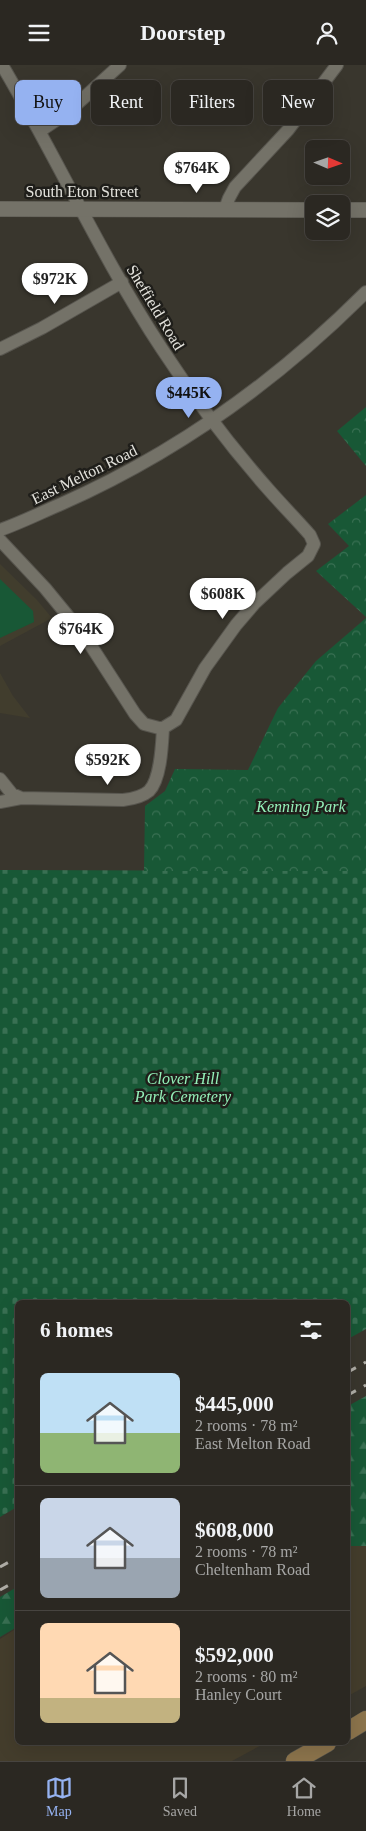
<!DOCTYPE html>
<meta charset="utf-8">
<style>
:root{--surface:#2b2822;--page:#37342f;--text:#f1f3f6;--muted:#a6a6a5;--line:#474440;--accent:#95b2f1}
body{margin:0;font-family:Georgia,serif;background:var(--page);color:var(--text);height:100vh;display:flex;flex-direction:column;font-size:19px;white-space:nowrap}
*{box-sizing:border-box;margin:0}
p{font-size:16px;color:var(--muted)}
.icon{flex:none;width:28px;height:28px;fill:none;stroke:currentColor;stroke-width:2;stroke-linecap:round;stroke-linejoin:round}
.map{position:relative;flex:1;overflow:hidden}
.sheet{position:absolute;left:15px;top:1235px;width:335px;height:445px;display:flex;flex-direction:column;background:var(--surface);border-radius:8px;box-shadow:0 5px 20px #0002,0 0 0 1px var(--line)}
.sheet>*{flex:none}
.guide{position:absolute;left:15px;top:15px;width:336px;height:45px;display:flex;gap:10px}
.needle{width:32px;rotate:92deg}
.tools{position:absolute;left:305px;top:75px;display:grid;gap:10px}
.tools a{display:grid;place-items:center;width:45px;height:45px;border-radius:8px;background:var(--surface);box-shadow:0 5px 20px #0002,0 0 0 1px var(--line);font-size:25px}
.price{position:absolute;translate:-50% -42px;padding:0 11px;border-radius:18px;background:#fff;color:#222;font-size:16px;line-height:32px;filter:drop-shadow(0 1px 2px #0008)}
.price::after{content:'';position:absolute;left:50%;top:30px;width:15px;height:11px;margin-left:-8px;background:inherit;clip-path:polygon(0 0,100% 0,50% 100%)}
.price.active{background:var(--accent);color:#111}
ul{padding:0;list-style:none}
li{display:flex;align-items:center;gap:15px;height:125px;padding:0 25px}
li+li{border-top:1px solid var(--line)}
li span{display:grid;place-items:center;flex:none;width:140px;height:100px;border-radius:8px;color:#555}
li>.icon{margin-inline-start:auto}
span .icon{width:60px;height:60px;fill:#fffc;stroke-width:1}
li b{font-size:21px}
h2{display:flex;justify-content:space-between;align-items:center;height:60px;padding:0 25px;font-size:21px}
.pill{padding:0 18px;border-radius:8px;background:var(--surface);box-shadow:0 5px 20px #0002,0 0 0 1px var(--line);font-size:18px;line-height:45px}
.pill.active{background:var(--accent);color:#111}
header{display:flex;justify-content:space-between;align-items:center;height:65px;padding:0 25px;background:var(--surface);font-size:22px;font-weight:800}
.dock{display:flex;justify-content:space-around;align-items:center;height:70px;border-top:1px solid var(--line);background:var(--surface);font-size:14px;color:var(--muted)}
.dock a{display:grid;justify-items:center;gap:2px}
.dock .active{color:var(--accent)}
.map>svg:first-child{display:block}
.commercial{fill:#443d2c}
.built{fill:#413d2d}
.grass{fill:#185836}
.forest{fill:url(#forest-firs)}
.cemetery{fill:url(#cemetery-stones)}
.park{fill:url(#park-crowns)}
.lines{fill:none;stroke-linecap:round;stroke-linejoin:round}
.minor-casing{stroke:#57554e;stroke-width:14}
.tertiary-casing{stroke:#57554e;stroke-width:16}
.secondary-casing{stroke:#57554e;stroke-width:19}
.minor{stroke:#747268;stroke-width:12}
.tertiary{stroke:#747268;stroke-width:15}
.secondary{stroke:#8c744c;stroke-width:18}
.rail{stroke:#b0aea7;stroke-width:3;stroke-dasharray:9 9;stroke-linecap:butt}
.labels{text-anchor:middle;stroke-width:5;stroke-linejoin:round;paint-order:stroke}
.street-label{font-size:16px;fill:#e4e3dd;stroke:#1f1e1a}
.park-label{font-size:16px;font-style:italic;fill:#94f1b9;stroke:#1f1e1a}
</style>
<header><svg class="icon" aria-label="menu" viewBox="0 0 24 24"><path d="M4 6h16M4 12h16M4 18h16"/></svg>Doorstep<svg class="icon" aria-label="person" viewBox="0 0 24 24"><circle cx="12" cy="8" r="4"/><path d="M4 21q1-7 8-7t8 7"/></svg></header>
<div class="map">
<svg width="366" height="1696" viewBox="0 0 366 1696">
<defs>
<pattern id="forest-firs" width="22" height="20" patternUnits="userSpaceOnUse" patternTransform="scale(1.25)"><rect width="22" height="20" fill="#185836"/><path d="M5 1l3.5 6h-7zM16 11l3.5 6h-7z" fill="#397053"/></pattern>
<pattern id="cemetery-stones" width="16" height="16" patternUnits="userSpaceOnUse" patternTransform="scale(1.25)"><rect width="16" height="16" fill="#185836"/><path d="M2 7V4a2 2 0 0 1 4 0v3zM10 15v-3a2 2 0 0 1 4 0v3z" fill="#397053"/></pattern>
<pattern id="park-crowns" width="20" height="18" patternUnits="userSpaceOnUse" patternTransform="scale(1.25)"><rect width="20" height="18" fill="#185836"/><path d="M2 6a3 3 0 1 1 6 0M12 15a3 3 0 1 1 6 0" fill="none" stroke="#397053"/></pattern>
</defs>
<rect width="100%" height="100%" fill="#39362d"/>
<path class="commercial" d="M348,1480L366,1481V1621L348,1631Z
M17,1563L18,1678H265L232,1696H0V1574Z"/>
<path class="built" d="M0,499L37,535L52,553L0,581Z
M0,608L13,631L30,653L0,648Z"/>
<path class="grass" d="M0,514L33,546L34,557L0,573Z"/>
<path class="forest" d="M366,1331V1481H348V1341Z
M17,1522V1562L0,1572V1532Z"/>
<path class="cemetery" d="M0,805L366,806V1264L348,1274V1238H18L17,1442L0,1452Z"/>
<path class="park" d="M366,342V401L337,366Z
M366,430V552L316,506L349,481L328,459Z
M366,553V806H144L145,741L165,726L175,704L248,705L278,643L316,596Z"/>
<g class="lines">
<g class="minor-casing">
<path id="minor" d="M40,66L67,48L120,0
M225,144L229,133L235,122L288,65L337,0
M0,284L42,263L122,217
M0,465C20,458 40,448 59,440C175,389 277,316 366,227
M0,475L45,523L86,573L135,649L144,659L159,663H163L176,655L205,603L236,560L254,539L287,508L308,491L314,479L310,470C297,455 283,441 269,425C230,381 194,333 162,284C102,193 57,93 2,0
M0,714L12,729L21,733
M0,737L21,733L123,735C132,734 142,732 149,726C161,714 162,679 163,663"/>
</g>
<g class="tertiary-casing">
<path id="tertiary" d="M0,144L314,145
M341,145H366"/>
</g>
<g class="secondary-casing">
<path id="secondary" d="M348,1666L366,1655
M295,1696L327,1678"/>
</g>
<use href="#minor" class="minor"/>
<use href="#tertiary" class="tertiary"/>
<use href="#secondary" class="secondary"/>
<path class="rail" d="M348,1307L366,1297
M348,1330L366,1320
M0,1502L18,1492
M0,1525L18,1515"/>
</g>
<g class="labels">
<g class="street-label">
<text x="82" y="132">South Eton Street</text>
<text transform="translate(156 242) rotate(59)" y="6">Sheffield Road</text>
<text transform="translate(84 409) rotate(-26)" y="6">East Melton Road</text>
</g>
<g class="park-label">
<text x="301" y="747">Kenning Park</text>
<text x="183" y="1019">Clover Hill<tspan x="183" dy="18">Park Cemetery</tspan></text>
</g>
</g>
</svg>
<div class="tools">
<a><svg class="needle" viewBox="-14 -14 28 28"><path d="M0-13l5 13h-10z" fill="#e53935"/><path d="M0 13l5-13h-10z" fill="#a6a6a5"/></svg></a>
<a><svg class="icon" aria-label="layers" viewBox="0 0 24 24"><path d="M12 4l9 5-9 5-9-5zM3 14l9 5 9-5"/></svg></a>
</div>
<b class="price" style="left:197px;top:129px">$764K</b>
<b class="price" style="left:55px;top:240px">$972K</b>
<b class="price active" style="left:189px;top:354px">$445K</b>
<b class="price" style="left:223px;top:555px">$608K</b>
<b class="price" style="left:81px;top:590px">$764K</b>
<b class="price" style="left:108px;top:721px">$592K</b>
<div class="guide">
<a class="pill active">Buy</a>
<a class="pill">Rent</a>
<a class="pill">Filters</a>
<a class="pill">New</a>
</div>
<section class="sheet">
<h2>6 homes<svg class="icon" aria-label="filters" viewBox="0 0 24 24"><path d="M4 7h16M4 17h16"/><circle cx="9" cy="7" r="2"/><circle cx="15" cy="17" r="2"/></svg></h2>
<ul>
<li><span style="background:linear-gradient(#bfe0f5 60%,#8fb573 0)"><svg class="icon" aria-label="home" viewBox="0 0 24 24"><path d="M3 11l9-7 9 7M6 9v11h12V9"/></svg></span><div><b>$445,000</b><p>2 rooms · 78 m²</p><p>East Melton Road</p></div></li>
<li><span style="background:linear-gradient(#c9d6e8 60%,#9aa5b1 0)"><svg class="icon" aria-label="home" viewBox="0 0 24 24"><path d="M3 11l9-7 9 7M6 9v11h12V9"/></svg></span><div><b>$608,000</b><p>2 rooms · 78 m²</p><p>Cheltenham Road</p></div></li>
<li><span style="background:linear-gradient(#ffd9b3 75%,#c2b280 0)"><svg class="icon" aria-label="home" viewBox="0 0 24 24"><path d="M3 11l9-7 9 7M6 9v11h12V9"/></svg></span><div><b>$592,000</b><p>2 rooms · 80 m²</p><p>Hanley Court</p></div></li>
</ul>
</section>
</div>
<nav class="dock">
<a class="active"><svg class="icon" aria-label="map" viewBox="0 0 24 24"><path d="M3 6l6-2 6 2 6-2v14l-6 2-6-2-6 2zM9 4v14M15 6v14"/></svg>Map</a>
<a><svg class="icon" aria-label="saved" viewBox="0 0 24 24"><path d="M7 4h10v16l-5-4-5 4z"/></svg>Saved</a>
<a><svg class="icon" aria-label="home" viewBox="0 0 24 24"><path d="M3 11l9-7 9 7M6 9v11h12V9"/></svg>Home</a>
</nav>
